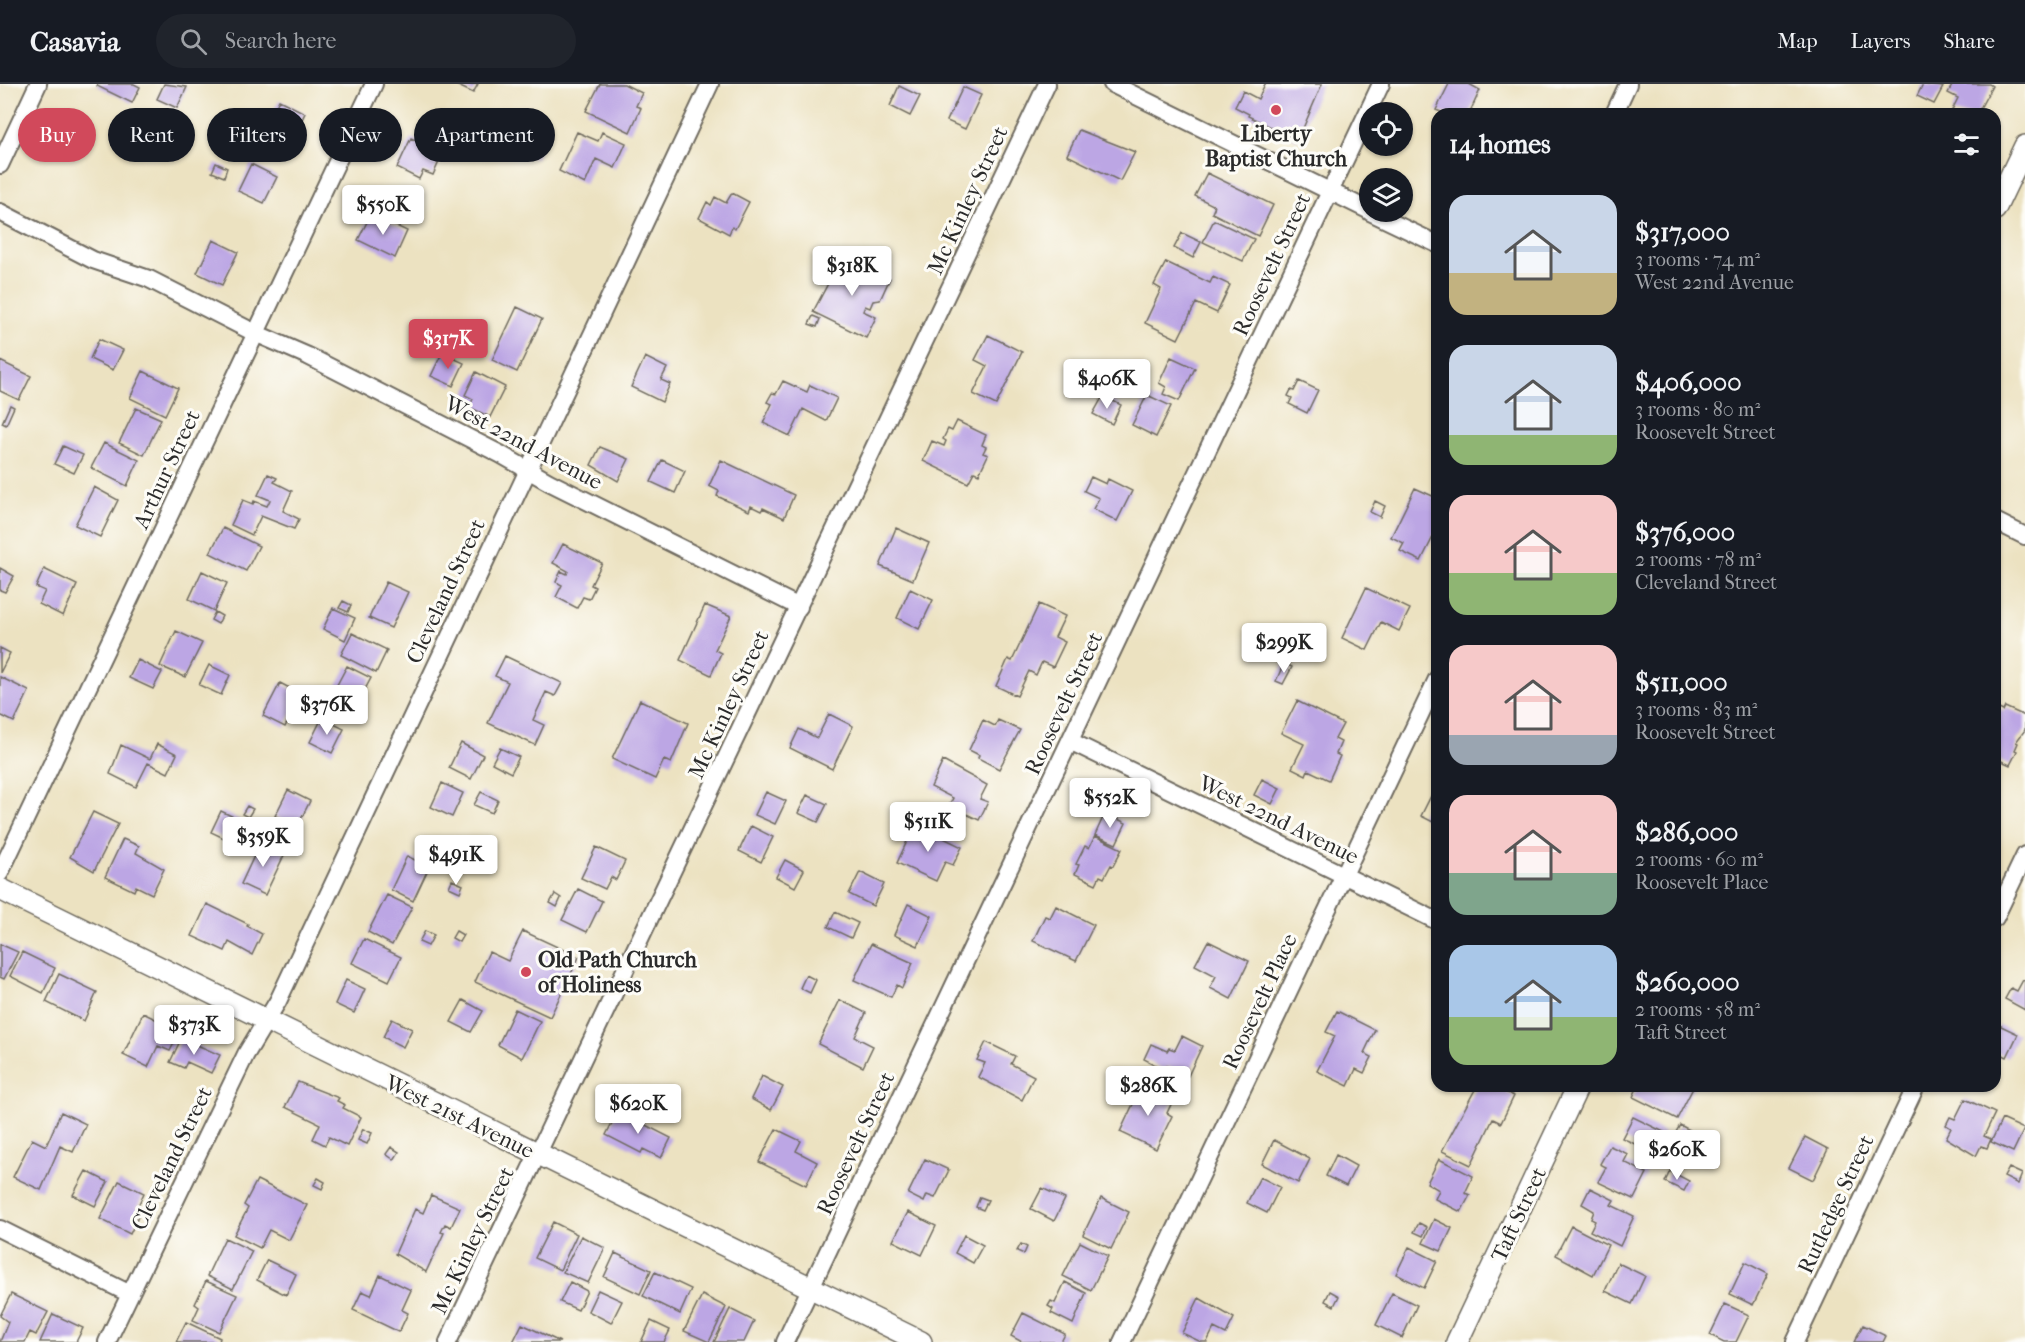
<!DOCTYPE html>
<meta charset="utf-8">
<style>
:root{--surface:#171b24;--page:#20242c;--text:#f1f3f6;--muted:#9ea1a6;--line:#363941;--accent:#d1495b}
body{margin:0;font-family:"IM FELL French Canon",serif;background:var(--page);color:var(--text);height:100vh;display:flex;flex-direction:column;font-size:22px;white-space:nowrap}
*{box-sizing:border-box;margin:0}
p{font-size:20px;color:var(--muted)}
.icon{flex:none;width:33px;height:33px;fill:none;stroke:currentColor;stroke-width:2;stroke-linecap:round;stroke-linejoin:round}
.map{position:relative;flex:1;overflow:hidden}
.drawer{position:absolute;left:1431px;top:24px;width:570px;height:984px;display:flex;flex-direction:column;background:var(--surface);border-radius:18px;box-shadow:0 2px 4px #0004}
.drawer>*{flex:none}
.top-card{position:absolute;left:18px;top:24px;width:570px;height:54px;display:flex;gap:12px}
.controls{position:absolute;left:1359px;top:18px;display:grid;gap:12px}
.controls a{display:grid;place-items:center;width:54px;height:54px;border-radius:50%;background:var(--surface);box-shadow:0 2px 4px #0004;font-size:30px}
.price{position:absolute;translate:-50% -51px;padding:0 14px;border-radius:6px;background:#fff;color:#222;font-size:20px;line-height:39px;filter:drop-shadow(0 2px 3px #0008)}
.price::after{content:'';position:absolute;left:50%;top:36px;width:18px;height:14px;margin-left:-9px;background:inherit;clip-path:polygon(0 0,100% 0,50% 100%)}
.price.active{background:var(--accent);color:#fff}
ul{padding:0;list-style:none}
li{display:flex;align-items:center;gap:18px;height:150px;padding:0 18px}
li span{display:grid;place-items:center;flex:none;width:168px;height:120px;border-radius:18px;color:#555}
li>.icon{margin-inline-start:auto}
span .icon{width:72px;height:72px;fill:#fffc;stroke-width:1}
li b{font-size:26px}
h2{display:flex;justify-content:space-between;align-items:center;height:72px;padding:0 18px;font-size:26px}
.pill{padding:0 21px;border-radius:27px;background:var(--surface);box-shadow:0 2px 4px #0004;font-size:21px;line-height:54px}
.pill.active{background:var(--accent);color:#fff}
header{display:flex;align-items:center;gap:36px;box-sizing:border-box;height:84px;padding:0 30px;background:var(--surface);border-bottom:2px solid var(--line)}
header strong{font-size:28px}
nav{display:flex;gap:33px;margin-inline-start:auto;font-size:21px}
.search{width:420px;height:54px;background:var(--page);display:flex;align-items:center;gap:15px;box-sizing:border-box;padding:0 21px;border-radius:33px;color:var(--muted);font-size:22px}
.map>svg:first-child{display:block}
.building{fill:#bca6e4}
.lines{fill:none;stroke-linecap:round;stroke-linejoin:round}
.minor-casing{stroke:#6f6b60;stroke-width:20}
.tertiary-casing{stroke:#6f6b60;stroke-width:24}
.minor{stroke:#fff;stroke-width:16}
.tertiary{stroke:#fff;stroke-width:21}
.poi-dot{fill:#d1495b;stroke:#fdfcf7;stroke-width:2}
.labels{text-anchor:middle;stroke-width:6;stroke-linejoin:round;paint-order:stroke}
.poi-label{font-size:22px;font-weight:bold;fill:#2b2b2b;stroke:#fdfcf7}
.street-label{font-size:22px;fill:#2b2b2b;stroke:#fdfcf7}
</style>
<header>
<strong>Casavia</strong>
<div class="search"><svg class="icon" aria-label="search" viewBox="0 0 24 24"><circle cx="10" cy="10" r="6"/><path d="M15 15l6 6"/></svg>Search here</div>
<nav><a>Map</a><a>Layers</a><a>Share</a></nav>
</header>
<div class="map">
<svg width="2025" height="1258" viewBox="0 0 2025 1258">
<rect width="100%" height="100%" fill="#fdfcf7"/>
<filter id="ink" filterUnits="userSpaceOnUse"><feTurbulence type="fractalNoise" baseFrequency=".0167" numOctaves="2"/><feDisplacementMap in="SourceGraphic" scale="12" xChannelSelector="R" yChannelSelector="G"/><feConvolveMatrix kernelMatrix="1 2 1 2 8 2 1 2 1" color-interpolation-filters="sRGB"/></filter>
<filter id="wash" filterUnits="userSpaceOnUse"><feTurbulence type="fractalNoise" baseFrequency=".008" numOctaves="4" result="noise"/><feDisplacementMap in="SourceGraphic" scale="24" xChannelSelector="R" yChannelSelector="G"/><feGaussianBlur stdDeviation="1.35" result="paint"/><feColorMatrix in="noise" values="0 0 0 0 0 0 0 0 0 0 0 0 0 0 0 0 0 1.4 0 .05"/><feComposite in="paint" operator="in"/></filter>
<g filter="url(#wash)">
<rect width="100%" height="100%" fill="#ece2c1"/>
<g id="blocks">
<path class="building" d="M98,0H134L140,3L132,19L97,2Z
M164,0L187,3L177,24L157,15Z
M454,0H478L473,9Z
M600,0H624L642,9L636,22L641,24L630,48L586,27Z
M1265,0H1322L1298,56L1248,32L1249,30L1235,23L1243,7L1258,15Z
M1449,0H1469L1480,6L1469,30H1446L1436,26Z
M1923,0L1943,3L1934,20L1917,12Z
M1953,0H1989L1992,2L1977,30H1956L1951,28L1958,14L1948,9Z
M899,2L920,12L910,32L890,22Z
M963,3L981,11L965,45L947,37Z
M279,16L305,29L289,63L286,61L280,74L256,62Z
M1079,46L1135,68L1120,97L1067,71Z
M577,48L598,57L602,48L626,59L615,84L596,75L585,100L559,87Z
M411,54L443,69L433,91L423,87L419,95L397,84Z
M533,62L540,66L535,75L528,71Z
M216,79L227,84L224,93L212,88Z
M251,80L277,93L264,119L238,107Z
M1207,89L1273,121L1258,152L1212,129L1215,122L1195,112Z
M732,109L749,118L735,145L732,143L729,150L699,134L707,118L711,121L715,113L726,119Z
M371,130L407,147L395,174L358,156Z
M1214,136L1254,155L1243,177L1203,158Z
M1182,149L1201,158L1193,174L1174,164Z
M213,156L238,168L222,201L197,189Z
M841,175L871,189L873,185L890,194L880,216L873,217L870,224L865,222L863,227L876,233L866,254L813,228Z
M1166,178L1210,199L1213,193L1230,201L1217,229L1196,219L1178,255L1145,239L1161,205L1154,201Z
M517,223L542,235L517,288L492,276Z
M813,232L820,235L817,243L809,240Z
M988,251L1022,268L996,321L973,310L987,282L975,276Z
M99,255L123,266L113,286L90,275Z
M442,269L464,279L453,302L431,292Z
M645,273L667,284L661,296L670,300L662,318L631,303Z
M1171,273L1195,284L1179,317L1163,310L1166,303L1159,299Z
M0,277L31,292L19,316L0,307Z
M143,287L178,304L165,331L130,314Z
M476,288L505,303L490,333L469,323L473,315L465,311Z
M783,297L807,308L810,301L837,314L826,337L803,325L790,352L763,339L772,320L767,318L772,309L776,310Z
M1299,297L1318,306L1307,329L1289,320L1292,314L1288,312L1291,306L1294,307Z
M1147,311L1171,322L1156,353L1132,341Z
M1103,312L1121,321L1112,340L1093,330Z
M10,321L14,323L6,341L2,339Z
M136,324L161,335L144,371L119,359Z
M957,337L986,351L982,361L986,363L983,369L988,371L979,390L974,388L968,399L923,377L932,357L944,362L946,357L943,355L948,345L952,347Z
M104,359L139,376L127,402L91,384Z
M63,362L83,371L74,389L54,380Z
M600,363L629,375L618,397L591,381Z
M662,376L685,387L675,409L651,398Z
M721,376L794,411L784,434L763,424L761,427L751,422L749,427L717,412L719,407L709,402Z
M268,390L277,394L274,398L292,407L283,427L299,435L294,445L261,432L252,451L231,441L243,416L253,420L254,417L267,422L270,416L258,411Z
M1091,393L1106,400L1108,395L1132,407L1117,437L1093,425L1099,414L1084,407Z
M94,403L118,416L100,453L75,441Z
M1415,404L1437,414V445L1421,477L1400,467L1404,459L1391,453Z
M1375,417L1385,422L1380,433L1370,428Z
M223,444L259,462L246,487L210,469Z
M896,444L929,459L913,496L880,482Z
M563,460L602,479L591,501L595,503L589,515L583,513L577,524L556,513L562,501L556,498L561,487L567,490L568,487L553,479Z
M0,484L14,492L5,508L0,506Z
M44,485L77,501L63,532L39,520L45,507L36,503Z
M202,487L227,499L214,527L189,515Z
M386,498L408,508L391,544L369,534Z
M1366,504L1410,525L1399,547L1381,538L1367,566L1342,554Z
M910,505L933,516L919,545L897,534Z
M343,517L351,521L348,528L339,524Z
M1039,520L1065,532L1055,553L1065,558L1053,583L1042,578L1036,591L1029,587L1017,612L996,602L1008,575L1012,577Z
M705,521L731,532L715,566L721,569L711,591L680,576Z
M333,524L355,534L345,556L323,545Z
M215,528L222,532L218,540L211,536Z
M176,547L202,559L185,593L160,582Z
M352,549L387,566L376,589L341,571Z
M0,564L10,569L0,589Z
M505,572L562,599L555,612L546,608L533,636L544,641L535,661L488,639L508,598L495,592Z
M138,576L162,588L153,605L129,594Z
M1284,579L1292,583L1283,600L1276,597Z
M209,581L230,591L221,611L199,601Z
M347,582L371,594L353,628L329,616Z
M0,593L29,607L14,638L0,631Z
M280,599L301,610L285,643L263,632Z
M640,616L688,639L671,679L664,676L655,695L612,675Z
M1297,617L1343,640L1335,655L1341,658L1336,670L1340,672L1329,696L1308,686L1306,691L1292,684L1304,660L1281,649Z
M2005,623L2025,632V646L2016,658L2018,659L2015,666L2017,667L2010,681L1995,674V628L1997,624L2003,627Z
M829,630L853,642L832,685L790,664L799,645L817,654Z
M322,634L344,645L332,669L310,658Z
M983,636L995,642L998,636L1020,646L999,685L978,674L979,671L969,666Z
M461,659L483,671L471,695L449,684Z
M157,660L177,670L168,689L148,679L136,703L110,690L121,661L150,675Z
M500,664L519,673L511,689L492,679Z
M943,677L987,701L980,715L988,718L979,736L949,722L953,714L931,703Z
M1262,695L1280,704L1272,720L1254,711Z
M442,699L463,709L452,733L431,723Z
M288,706L310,717L297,743L275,732Z
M481,708L498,716L492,729L474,721Z
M766,708L786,717L775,740L755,731Z
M1432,710L1437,712V740L1421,732Z
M807,711L827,720L818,738L798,729Z
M247,722L253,725L248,733L242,730Z
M221,727L240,736L230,757L211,748Z
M93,728L118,740L94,787L70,773Z
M1105,729L1126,739L1116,760L1095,751Z
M915,740L962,763L953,781L945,778L936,797L897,779Z
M751,742L773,753L761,778L739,767Z
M1095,752L1122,765L1113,782L1111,781L1104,794L1100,792L1096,800L1075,790L1079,781L1076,780L1085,762L1089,764Z
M123,755L139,762L136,769L164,785L152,810L136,802L134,807L105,793Z
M261,757L285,769L265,811L241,800Z
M596,763L625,777L616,796L611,793L605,805L581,794Z
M407,772L429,783L413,817L391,806Z
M785,776L804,786L795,803L776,793Z
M860,788L884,800L873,822L849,810Z
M452,796L463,801L460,808L449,803Z
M578,805L602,817L587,848L562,836Z
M555,810L561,814L557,823L550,819Z
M387,811L412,823L392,861L368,848Z
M207,820L248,840L247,842L262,850L252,871L229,858L225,867L192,852Z
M908,820L932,832L918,862L894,851Z
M1056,822L1094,841L1076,877L1033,857L1045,832L1050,834Z
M835,828L858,839L851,854L828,843Z
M425,847L434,851L428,862L419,858Z
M456,847L463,851L459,858L452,854Z
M523,847L579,873L550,933L475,898L489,868L508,877Z
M364,855L401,873L389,897L352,879Z
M1208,857L1249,877L1231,915L1210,904L1216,892L1195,881Z
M0,860L18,868L4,895L0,893Z
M871,860L913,879L902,904L897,901L891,913L854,896Z
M22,868L55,884L43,909L10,892Z
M59,890L97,908L84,937L46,918Z
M806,891L816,896L810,909L800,904Z
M346,896L365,905L354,929L335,920Z
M2023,896L2025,897V926L2005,915L2011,904L2017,907Z
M463,916L483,927L471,948L451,938Z
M840,916L866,929L855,953L873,962L863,983L818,960Z
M515,925L540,937L522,974L498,961Z
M1337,927L1375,946L1364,969L1372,973L1364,989L1356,985L1348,1002L1317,987L1335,952L1326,948Z
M143,929L180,947L170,967L158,962L148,983L123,971Z
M392,935L412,945L403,963L383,953Z
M1999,941L2018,950L2007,973L1995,967V951Z
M1182,952L1202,962L1188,992L1167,982L1165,986L1144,975L1151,960L1167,967L1169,964L1175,966Z
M182,953L198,958L197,961L220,971L211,989L187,978L184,984L170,978Z
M986,958L1015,972L1011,980L1034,992L1022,1016L978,993L985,979L977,976Z
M762,992L783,1003L771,1026L751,1015Z
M298,998L339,1014L337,1017L345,1021L343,1024L361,1033L347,1062L329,1053L325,1061L313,1055L320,1040L285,1023Z
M1143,999L1174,1014L1167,1029L1172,1032L1156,1065L1120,1048Z
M1477,1002H1494L1514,1012L1501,1039L1493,1035L1471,1081L1442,1067Z
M1638,1002L1675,1003L1694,1002L1677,1035L1633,1013Z
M1965,1015L1995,1029L1984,1052L1991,1055L1987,1064L1981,1062L1976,1072L1946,1054L1951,1044L1946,1041L1950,1033L1955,1035Z
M618,1027L671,1054L661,1074L643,1065L641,1069L606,1051Z
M61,1028L86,1040L73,1068L60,1062L41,1106L13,1093L32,1055L46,1062Z
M1633,1033L1664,1048L1654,1069L1622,1054Z
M2002,1035L2024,1045L2013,1068L1991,1058Z
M1680,1041L1699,1051L1690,1069L1670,1059Z
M363,1045L372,1049L367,1060L358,1056Z
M776,1045L801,1057L796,1067L817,1078L806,1101L759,1078Z
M1805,1053L1828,1065L1813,1096L1789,1084Z
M1274,1056L1310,1075L1298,1099L1262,1080Z
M1610,1062L1628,1070L1624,1078L1647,1089L1634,1115L1598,1098L1606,1083L1600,1080Z
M391,1063L399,1068L394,1076L386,1070Z
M1336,1071L1356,1082L1346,1102L1326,1092Z
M925,1075L949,1086L935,1114L927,1111L924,1118L908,1110Z
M1439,1075L1473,1092L1465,1109L1470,1111L1461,1128L1435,1115L1439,1106L1427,1099Z
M2009,1084L2022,1090L2018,1100L2004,1093Z
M86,1087L108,1098L95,1122L73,1111Z
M1670,1087L1689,1097L1684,1107L1665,1098Z
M1260,1093L1280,1103L1267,1129L1247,1119Z
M318,1094L325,1098L322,1105L314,1101Z
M257,1096L307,1121L289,1156L269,1146L260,1164L234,1151L248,1124L244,1121Z
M119,1097L144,1109L137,1124L141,1126L130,1150L100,1135Z
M1042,1104L1065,1115L1054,1137L1031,1125Z
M1590,1104L1614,1116L1611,1121L1634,1132L1620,1162L1590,1147L1595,1137L1591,1135L1594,1127L1582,1120Z
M431,1111L460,1124L451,1143L445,1140L441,1148L444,1149L426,1188L395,1170L415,1125L423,1129Z
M980,1113L988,1116L983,1126L976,1123Z
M1101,1114L1129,1128L1111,1165L1083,1151Z
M908,1128L936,1142L922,1171L893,1157Z
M1434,1135L1452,1144L1441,1167L1423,1159Z
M553,1138L577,1150L560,1186L535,1174Z
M1419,1139L1427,1143L1423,1152L1414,1148Z
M1571,1142L1608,1161L1593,1191L1556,1171Z
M964,1151L983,1161L973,1179L955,1169Z
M581,1152L605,1164L588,1199L563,1188Z
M225,1154L252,1167L233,1205L207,1192Z
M1080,1158L1108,1172L1091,1206L1063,1192Z
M1021,1160L1027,1163L1024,1170L1017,1167Z
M1409,1163L1437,1177L1424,1204L1396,1190Z
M615,1169L651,1186L640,1210L604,1193Z
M267,1176L296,1190L286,1211L257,1196Z
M1745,1178L1768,1190L1753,1221L1730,1210Z
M1618,1179L1645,1192L1632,1220L1605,1207Z
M655,1188L691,1205L680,1230L643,1212Z
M380,1191L411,1206L402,1226L408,1229L399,1248L353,1226L362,1207L371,1211Z
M206,1197L237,1211L219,1248L193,1236L199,1223L195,1220Z
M570,1198L587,1207L578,1226L560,1218Z
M1065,1198L1086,1209L1073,1240L1051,1229L1053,1225L1048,1222L1051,1217L1055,1219Z
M598,1206L622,1217L611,1239L588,1227Z
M1330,1207L1339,1212L1334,1222L1325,1217Z
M1392,1209L1417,1221L1402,1254L1376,1241Z
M11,1210L48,1228L36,1251L30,1248L25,1258H0L8,1238L0,1232Z
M702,1211L726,1223L709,1258L684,1247Z
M1199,1214L1234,1234L1226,1250L1214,1244L1207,1258H1201L1182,1249Z
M1725,1220L1749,1231L1736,1258H1724L1710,1251Z
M730,1225L754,1237L744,1258H714Z
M1023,1229L1065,1250L1061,1258H1022L1011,1252Z
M53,1230L83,1244L76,1258H40Z
M651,1237L670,1246L664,1258H641Z
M186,1238L220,1254L219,1258H176Z
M522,1240L560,1258H513Z
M1863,1241L1886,1252L1883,1258H1854Z"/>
</g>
</g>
<g filter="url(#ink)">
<use href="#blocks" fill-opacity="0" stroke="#6f6b60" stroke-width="1.5"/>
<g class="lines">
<g class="minor-casing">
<path id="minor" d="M1112,0L1370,127
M1614,30L1628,0
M0,81L38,0
M0,128L93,176L149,195L255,249L308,272L500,370L549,398L799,523
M1370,128L1437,160
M1995,437L2025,452
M1070,657L1437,837
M0,789L374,0
M1995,834L2025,771
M0,1145L130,1210
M107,1258L246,970L278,917L710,0
M448,1258L1047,0
M785,1258L1381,0
M1122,1258L1437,595
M1795,1258L1916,1002"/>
</g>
<g class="tertiary-casing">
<path id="tertiary" d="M1995,125L2025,62
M0,805L921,1258
M1457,1258L1578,1002"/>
</g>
<use href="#minor" class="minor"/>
<use href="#tertiary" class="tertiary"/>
</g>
</g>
<g class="poi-dot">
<circle cx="1276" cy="26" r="6"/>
<circle cx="526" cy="888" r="6"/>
</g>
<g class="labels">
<g class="poi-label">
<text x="1276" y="57">Liberty<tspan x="1276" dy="25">Baptist Church</tspan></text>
<text x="538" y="883" text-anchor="start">Old Path Church<tspan x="538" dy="25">of Holiness</tspan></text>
</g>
<g class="street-label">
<text transform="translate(967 116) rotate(-65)" y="8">Mc Kinley Street</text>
<text transform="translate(1271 180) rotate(-65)" y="8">Roosevelt Street</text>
<text transform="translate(524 358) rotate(28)" y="8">West 22nd Avenue</text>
<text transform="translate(166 385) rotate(-65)" y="8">Arthur Street</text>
<text transform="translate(445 507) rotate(-65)" y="8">Cleveland Street</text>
<text transform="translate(1063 619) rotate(-65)" y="8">Roosevelt Street</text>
<text transform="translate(728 620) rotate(-65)" y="8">Mc Kinley Street</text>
<text transform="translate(1279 735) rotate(26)" y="8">West 22nd Avenue</text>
<text transform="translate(1259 917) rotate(-65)" y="8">Roosevelt Place</text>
<text transform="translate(460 1032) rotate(26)" y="8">West 21st Avenue</text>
<text transform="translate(855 1059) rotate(-65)" y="8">Roosevelt Street</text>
<text transform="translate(171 1074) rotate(-64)" y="8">Cleveland Street</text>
<text transform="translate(1835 1120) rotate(-65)" y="8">Rutledge Street</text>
<text transform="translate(1518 1130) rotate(-65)" y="8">Taft Street</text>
<text transform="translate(472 1156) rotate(-64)" y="8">Mc Kinley Street</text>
</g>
</g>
</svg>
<div class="controls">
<a><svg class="icon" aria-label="locate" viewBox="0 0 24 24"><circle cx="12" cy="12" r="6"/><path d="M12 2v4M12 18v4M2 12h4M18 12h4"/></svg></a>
<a><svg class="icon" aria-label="layers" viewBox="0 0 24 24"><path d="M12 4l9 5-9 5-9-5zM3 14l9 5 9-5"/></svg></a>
</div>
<b class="price" style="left:383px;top:152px">$550K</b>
<b class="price" style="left:852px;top:213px">$318K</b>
<b class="price active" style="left:448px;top:286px">$317K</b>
<b class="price" style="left:1107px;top:326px">$406K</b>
<b class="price" style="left:1284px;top:590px">$299K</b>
<b class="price" style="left:327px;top:652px">$376K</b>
<b class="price" style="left:1110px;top:745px">$552K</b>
<b class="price" style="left:928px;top:769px">$511K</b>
<b class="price" style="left:263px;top:784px">$359K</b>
<b class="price" style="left:456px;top:802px">$491K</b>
<b class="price" style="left:194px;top:972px">$373K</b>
<b class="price" style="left:1148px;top:1033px">$286K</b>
<b class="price" style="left:638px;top:1051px">$620K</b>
<b class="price" style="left:1677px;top:1097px">$260K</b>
<div class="top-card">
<a class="pill active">Buy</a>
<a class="pill">Rent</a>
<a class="pill">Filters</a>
<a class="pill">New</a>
<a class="pill">Apartment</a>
</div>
<section class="drawer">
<h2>14 homes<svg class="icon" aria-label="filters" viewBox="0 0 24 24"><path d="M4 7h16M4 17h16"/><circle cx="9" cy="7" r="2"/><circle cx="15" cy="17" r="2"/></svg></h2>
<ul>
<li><span style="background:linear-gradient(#c9d6e8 65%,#c2b280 0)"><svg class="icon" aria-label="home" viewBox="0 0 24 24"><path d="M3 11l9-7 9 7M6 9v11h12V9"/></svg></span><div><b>$317,000</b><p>3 rooms · 74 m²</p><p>West 22nd Avenue</p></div></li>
<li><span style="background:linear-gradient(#c9d6e8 75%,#8fb573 0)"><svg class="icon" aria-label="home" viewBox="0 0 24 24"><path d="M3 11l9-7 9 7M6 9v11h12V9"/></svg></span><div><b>$406,000</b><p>3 rooms · 80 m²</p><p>Roosevelt Street</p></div></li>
<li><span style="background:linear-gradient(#f6c9c9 65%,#8fb573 0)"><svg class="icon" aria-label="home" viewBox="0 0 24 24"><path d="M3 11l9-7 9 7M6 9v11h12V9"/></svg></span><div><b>$376,000</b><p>2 rooms · 78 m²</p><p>Cleveland Street</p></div></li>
<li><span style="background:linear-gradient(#f6c9c9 75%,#9aa5b1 0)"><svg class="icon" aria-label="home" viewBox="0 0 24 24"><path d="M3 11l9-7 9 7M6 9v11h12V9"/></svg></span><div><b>$511,000</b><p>3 rooms · 83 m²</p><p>Roosevelt Street</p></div></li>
<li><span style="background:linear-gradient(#f6c9c9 65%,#7fa58c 0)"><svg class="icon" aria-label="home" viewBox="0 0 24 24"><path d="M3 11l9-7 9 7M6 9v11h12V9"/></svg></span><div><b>$286,000</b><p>2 rooms · 60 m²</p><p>Roosevelt Place</p></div></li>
<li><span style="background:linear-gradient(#a9c7e8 60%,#8fb573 0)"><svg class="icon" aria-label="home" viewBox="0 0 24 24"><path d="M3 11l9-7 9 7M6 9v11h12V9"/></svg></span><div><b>$260,000</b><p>2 rooms · 58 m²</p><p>Taft Street</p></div></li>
</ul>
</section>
</div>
